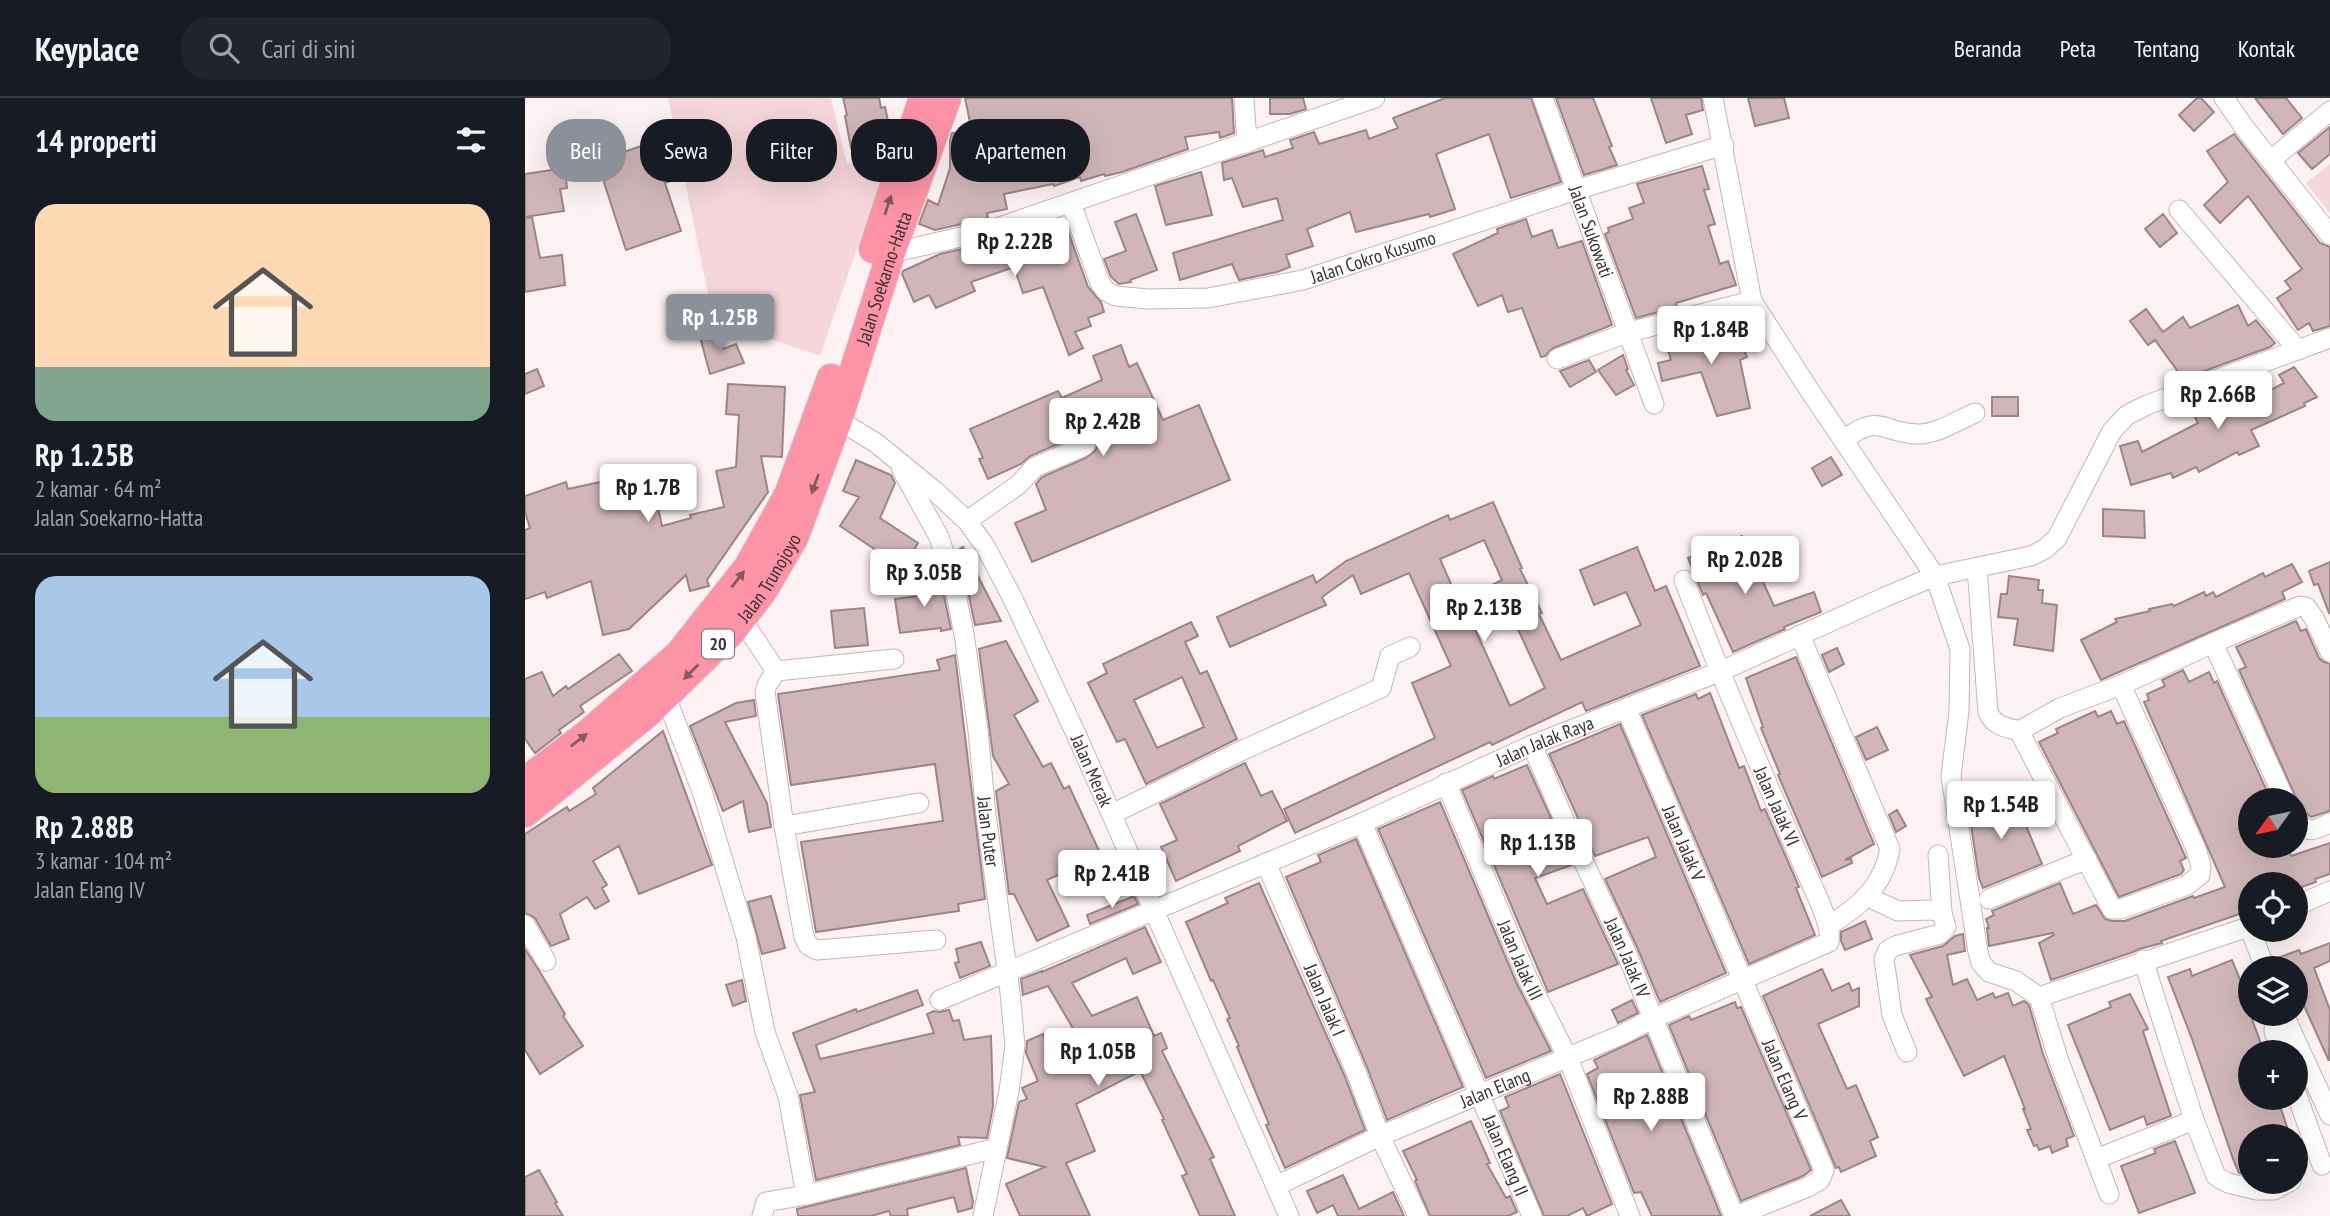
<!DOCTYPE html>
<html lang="id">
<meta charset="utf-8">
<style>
:root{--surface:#171b24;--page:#20242c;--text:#f1f3f6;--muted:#9ea1a6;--line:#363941;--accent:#8c9099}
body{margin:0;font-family:"PT Sans Narrow",sans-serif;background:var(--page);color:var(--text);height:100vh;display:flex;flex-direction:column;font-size:26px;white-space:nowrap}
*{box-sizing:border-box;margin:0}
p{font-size:23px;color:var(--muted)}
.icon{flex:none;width:38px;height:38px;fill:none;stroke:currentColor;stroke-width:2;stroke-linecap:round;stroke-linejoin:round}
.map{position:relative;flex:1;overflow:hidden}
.details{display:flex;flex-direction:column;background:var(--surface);width:525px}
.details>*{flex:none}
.banner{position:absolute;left:21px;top:21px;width:665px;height:63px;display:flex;gap:14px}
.needle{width:46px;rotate:237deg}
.fabs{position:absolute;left:1713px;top:690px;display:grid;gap:14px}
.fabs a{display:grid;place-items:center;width:70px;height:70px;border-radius:50%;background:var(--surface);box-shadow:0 7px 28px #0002;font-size:35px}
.price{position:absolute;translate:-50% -60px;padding:0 16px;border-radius:7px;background:#fff;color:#222;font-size:23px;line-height:46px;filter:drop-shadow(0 2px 4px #0008)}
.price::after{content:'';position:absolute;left:50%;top:42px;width:21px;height:16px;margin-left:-10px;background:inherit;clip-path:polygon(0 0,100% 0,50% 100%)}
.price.on{background:var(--accent);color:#fff}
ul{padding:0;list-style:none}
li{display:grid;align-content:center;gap:14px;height:371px;padding:0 35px}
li+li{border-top:2px solid var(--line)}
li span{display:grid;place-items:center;height:217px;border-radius:21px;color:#555}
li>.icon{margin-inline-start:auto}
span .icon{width:126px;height:126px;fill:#fffc;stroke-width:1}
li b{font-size:30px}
h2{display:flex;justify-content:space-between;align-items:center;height:84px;padding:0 35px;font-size:30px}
.pill{padding:0 24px;border-radius:28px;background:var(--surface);box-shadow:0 7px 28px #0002;font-size:24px;line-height:63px}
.pill.on{background:var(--accent);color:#fff}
header{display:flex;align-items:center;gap:42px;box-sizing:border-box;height:98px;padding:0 35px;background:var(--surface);border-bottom:2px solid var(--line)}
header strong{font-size:33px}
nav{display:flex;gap:38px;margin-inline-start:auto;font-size:24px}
.search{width:490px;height:63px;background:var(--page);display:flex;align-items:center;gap:18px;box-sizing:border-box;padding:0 24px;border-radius:28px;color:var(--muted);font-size:26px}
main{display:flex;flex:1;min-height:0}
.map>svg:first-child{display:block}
.green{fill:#f5d6da}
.building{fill:#d0b6b9;stroke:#9d8487;stroke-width:2;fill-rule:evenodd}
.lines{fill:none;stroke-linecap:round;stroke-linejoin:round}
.minor-casing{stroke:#ccb2b5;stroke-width:21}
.highway-casing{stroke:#d4d1d2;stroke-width:30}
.minor{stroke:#fff;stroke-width:19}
.highway{stroke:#fc93a7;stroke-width:28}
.oneway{fill:#885760}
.labels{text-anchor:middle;stroke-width:5;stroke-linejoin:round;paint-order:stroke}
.shield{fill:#fff;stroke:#756d6f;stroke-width:2}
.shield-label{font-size:18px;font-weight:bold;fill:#3a2f31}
.street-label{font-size:19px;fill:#3a2f31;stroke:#fff}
</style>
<header>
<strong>Keyplace</strong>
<div class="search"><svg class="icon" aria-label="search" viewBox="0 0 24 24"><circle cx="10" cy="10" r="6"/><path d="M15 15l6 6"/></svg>Cari di sini</div>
<nav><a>Beranda</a><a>Peta</a><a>Tentang</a><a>Kontak</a></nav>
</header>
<main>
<section class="details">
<h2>14 properti<svg class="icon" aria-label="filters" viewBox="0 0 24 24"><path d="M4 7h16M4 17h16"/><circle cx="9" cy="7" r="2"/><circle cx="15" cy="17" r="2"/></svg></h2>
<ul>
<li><span style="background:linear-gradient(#ffd9b3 75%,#7fa58c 0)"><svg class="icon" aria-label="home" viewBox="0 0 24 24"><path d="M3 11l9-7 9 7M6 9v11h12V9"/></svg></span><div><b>Rp 1.25B</b><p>2 kamar · 64 m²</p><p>Jalan Soekarno-Hatta</p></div></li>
<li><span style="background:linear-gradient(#a9c7e8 65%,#8fb573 0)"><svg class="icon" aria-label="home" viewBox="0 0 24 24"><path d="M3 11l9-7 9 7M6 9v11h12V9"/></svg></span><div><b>Rp 2.88B</b><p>3 kamar · 104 m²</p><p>Jalan Elang IV</p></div></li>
</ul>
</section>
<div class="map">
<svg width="1805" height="1118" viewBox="0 0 1805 1118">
<rect width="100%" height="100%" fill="#fdf2f3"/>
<path class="green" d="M143,0H306L322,66L364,57L295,258L188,221Z
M1805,66V115L1781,85Z"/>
<path class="building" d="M318,0H354L356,10L360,9L367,42L326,50L320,18L322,17Z
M440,0H707L709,35L695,40L694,34L660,39L663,51L597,74L580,78L579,76L556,83L555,79L529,88L528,86L479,96L482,111L462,115L463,120L410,132L394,126L403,102L413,107L425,70V42L427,35L447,34Z
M745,0H778L781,11L765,16H745Z
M920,0H1006L1036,84L986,100L964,36L911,56L930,111L905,119L904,116L831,134L825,114L782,131L788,148L761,157L765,169L752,174L714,182L707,166L655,182L648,155L758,122L752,100L718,109L707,80L699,82L697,65L738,52L740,59L768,50L765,42L789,34L794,46L841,32L844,41L873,30L868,20Z
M1031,0H1068L1087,48L1084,49L1092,67L1059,77Z
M1126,0H1176L1178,12L1161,17L1167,36L1141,45Z
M1223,0H1259L1264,20L1230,28Z
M1672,0H1676L1689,14L1669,33L1654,17Z
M1730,0H1761L1777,20L1758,36Z
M1805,29V56L1787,71L1773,55Z
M1709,36L1795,145L1805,149V228L1788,233L1784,225L1773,232L1752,200L1766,191L1760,183L1777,171L1723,98L1695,125L1679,107L1703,84L1682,53Z
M140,40L154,80L140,85L156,133L101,152L72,63Z
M1177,68L1184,91L1179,92L1190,126L1183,128L1195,166L1203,163L1211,187L1151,205L1152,209L1111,220L1080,136L1084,134L1083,130L1108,121L1104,110L1119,105L1112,86Z
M40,70L42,90L35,91L39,113L0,119V76Z
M676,74L687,117L641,127L630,88Z
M611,116L632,172L605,182L606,184L594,186L586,179L579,161L601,153L590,124Z
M1638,116L1652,135L1635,149L1620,131Z
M7,119L15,160L37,157L40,187L0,194V120Z
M1001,121L1007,139L1027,132L1033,150L1057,143L1087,227L1028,250L1020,258L1016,259L997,210L983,214L977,197L953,208L928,156L973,135L972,131Z
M542,130L563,189L576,204L579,214L563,220L566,228L550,234L558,250L544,257L518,189L498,195L489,169L446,184L450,193L411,210L404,197L389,204L377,176L378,173L415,156L468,144L470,153Z
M1713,207L1723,228L1731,222L1750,245L1745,249L1660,280L1657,277L1656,278L1630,242L1623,247L1605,223L1621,211L1638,234L1658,219L1665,230Z
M1209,226L1222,259L1215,262L1225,310L1192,318L1176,274L1137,283L1133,265L1146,262L1139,238L1159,233L1162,245Z
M194,234L198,251L211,246L219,265L185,276L175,239Z
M596,247L604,269L612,265L638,322L674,307L705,382L507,464L490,425L521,412L511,386L517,379L561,360L570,353L576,343L607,329L611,324L612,313L607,308L596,307L561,323L549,339L505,358L496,366L463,381L454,361L458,360L445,331L533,293L537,300L577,282L568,258Z
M1098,257L1103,271L1101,272L1109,287L1091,297L1073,272Z
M1064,262L1071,274L1045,289L1035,273Z
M1769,269L1792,299L1779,305L1780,308L1726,332L1734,348L1714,357L1712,354L1674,374L1671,369L1648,380L1646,375L1606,387L1595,348L1613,343L1617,354L1673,325L1668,315L1726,287L1732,299L1759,285L1754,277Z
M12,271L19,288L0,296V276Z
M203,286L260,289L257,359L236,358L243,394L182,482L184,488L165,493L161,477L104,531L78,537L66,483L22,500L20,494L0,501V432L5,430L0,414V398L41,384L43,391L125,373L137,428L166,420L165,417L199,409L191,373L211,369L214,317L201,316Z
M1467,299H1493V318H1467Z
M1306,359L1317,377L1297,388L1287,370Z
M331,362L366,377L370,385L355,420L393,445L378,470L315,428L334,399L318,393Z
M968,404L997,470L995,471L1017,515L1014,516L1036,562L1116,527L1101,494L1069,507L1055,472L1112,449L1130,493L1141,488L1175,568L1061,613L1057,604L967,647L965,644L770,735L759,711L910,640L887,585L926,568L884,475L836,496L828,477L797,499L801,507L705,549L692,519L788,477L791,485L821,463L923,417L925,422ZM959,442L977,482L967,487L988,529L991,527L1020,590L985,608L944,518L941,520L915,461Z
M1578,411L1619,413L1620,440L1578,438Z
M1217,438L1249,508L1289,494L1296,514L1259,529L1260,531L1208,554L1181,495L1178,497L1163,460Z
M438,449L476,523L450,527L441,484L431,453Z
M403,457H407L417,489L426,531L416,533V530L375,535L370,501L415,495L409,491Z
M1805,464V514L1804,515L1793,486L1789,487L1784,473Z
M1767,466L1777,484L1757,494L1760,501L1576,582L1556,542L1592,524L1590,521L1625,513L1624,511L1647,506L1649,508L1679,494L1681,498L1688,494L1691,499L1738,475L1740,479Z
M1484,478L1514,482L1513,492H1518L1517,505L1532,507L1528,553L1489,547L1493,521L1473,519L1476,496H1482Z
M339,510L343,547L310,550L306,513Z
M1771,523L1776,533L1781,531L1794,560L1799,564L1805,566V713L1786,719L1776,711L1714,572L1721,569L1711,549Z
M666,524L673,538L660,544L675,576L682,573L712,641L621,686L600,641L592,644L563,585L582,575L578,566ZM657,579L679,629L632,650L609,602Z
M481,543L513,603L489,617L518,669L526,665L539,691L544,688L576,757L522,782L544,828L512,843L489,796H484L471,693L484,686L468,658L454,551Z
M1312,550L1319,566L1304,574L1297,557Z
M94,556L107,573L55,608L59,614L34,632L36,635L10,655L0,641V581L17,574L28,598L41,588L43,591Z
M430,557L460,801L433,806L434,813L291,834L276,744L418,723L410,666L266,687L253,596L415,572L412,562Z
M1271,559L1349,746L1320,762L1326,761L1327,765L1297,779L1253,677L1255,676L1236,630L1238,629L1221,580Z
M1658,572L1664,584L1684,574L1689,585L1692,583L1746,702H1726V747H1761L1766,758L1805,745V776L1790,781L1791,784L1771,791V786H1726V812L1636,843L1637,845L1614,851L1608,854L1526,882L1514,845L1529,837L1528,835L1464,848L1462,830H1464L1461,821L1469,817L1467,813L1535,785L1548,816L1571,807L1580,821L1587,823H1600L1668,798L1669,800L1700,789L1619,604L1624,602L1622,596L1640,588L1637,582Z
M1185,595L1214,670L1219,668L1236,713L1240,711L1274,789L1271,790L1290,837L1224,866L1117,617L1171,596L1173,601Z
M229,602L231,618L200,624L242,705L246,729L224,734L218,703L198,713L165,628L211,605Z
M1570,613L1573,619L1586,613L1592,626L1599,623L1661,760L1655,763L1659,772L1656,776L1594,799L1514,644L1533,635L1531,631Z
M1095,626L1201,875L1135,904L1112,849L1080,781L1131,759L1123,739L1070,758L1024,656Z
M1352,629L1363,652L1341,662L1331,639Z
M138,633L187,767L114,796L94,748L68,763L82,787L77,790L84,803L70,811L62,799L35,816L44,841L26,848L10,820L0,815V736L42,709L44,713L71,696L68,690Z
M720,665L736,698L747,693L762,723L713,748L715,753L651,783L636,749L652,742L635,706Z
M1002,667L1047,767L1010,780L1022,806L1058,791L1093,866L1023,894L937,692L968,678L969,681Z
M1480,693L1490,720L1497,718L1517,766L1458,790L1454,780L1446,727L1451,725L1444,707Z
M915,704L991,884L1026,953L961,980L853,731Z
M1372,712L1381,728L1371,734L1364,717Z
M831,741L938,989L862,1022L842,969L761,779L796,764L793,757Z
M734,785L820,979L840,1032L760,1070L741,1027L744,1026L712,949L714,948L702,921L705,920L688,882L686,883L661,824L703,805L700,800Z
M246,798L260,850L237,856L223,804Z
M609,798L613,806L565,826L562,817Z
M1340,823L1347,841L1320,852L1316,843V834Z
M620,829L636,864L608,876L601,860L547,885L567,918L612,899L629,938L636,935L642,950L637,953L689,1059L685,1061L710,1118H675L657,1078L662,1076L637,1022L639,1021L615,973L551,1006L570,1053L541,1065L565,1118H495L481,1086L520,1069L482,1060L494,1004L502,1001L497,990L513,983L501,955L502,943L518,936L522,945L549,932L523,888L498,897L496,881L517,873V874Z
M1438,836L1440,853L1422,857L1428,887L1442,881L1452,902L1468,895L1470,900L1483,895L1488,908L1499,903L1504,907L1518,956L1549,1038L1541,1041L1543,1048L1527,1055L1525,1048L1514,1052L1512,1047L1509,1048L1502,1032L1506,1031L1498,1011H1500L1479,958L1439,978L1401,901L1407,899L1385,857L1418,848L1430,838Z
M456,844L465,868L435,880L430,865L434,864L431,851Z
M1805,845V863L1789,870L1805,912L1804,963L1771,890V870H1752L1750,861L1774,852L1776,856Z
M0,851L15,874L40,916L38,918L58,948L15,976L0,952Z
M1707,862L1722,899L1727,921L1739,954H1726V999H1752L1765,1038H1726V1073L1718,1076L1714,1075L1708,1061L1667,941L1643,879L1665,871L1667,878Z
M1297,871L1307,893L1324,885L1327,893L1334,890V908L1293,926L1322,991L1331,987L1353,1039L1345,1043L1351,1058L1316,1074L1314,1069L1311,1070L1238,898Z
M217,882L221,903L208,908L201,887Z
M392,892L398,907L291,947L295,961L409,935L402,916L409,913L414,914L424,912L428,923L434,922L439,942L466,938L468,1008L462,1040L433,1039L435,1047L291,1082L275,997L290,994L268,935L331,911L332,914Z
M1605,896L1623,931L1618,933L1646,1018L1622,1027L1619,1018L1585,1032L1543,927L1586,909L1584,904Z
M1107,902L1113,915L1093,925L1087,912Z
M1210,904L1212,910L1216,909L1286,1072L1278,1078L1216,1103L1144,927L1164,918L1166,922Z
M1122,937L1196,1118H1127L1116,1094L1109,1095L1062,976L1073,970L1069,962Z
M1035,976L1087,1106L1062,1118L1058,1110L1042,1118H1019L975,1013L984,1009L980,999Z
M946,1023L965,1065L962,1066L981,1100L985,1098L992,1114L983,1118H905L890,1083L892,1082L878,1053Z
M1650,1043L1670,1095L1614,1115L1596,1068L1631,1055L1629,1051Z
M441,1070L448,1104L447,1110L433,1114L429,1099L382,1111L383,1118H366L364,1113L346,1118H273L272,1111Z
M14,1072L32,1104L30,1105L38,1118H0V1079Z
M818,1077L834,1111L868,1094L879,1118H813L808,1107L792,1115L782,1093Z
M1316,1102L1325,1118H1285Z"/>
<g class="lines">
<g class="minor-casing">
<g id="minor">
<path d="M719,0L722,45"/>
<path id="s1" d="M1018,0L1129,306"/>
<path d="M1188,0L1227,203L1285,293L1410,478L1435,551L1434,613L1426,678L1453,854L1456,865L1464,874L1491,883L1514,899L1534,963L1584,1096"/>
<path d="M1699,0L1719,29L1805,137"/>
<path d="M1746,62L1805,13"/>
<path id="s2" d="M546,105L575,185L581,193L590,198L623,201L683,200L778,182L1051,92L1199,47"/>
<path d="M1654,112L1773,252"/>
<path d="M366,155L466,132L850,0"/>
<path d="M1032,261L1104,234L1227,203"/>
<path id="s3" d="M302,315L351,345L411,394L442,423L460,448L487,499L551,636L764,1118"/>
<path d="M1319,342C1354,314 1357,335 1392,336C1411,337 1433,322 1450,315"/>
<path id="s4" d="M377,372L414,439L429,486L439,536L453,632L461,717L485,894L490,948L484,993L458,1118"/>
<path d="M442,423L493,387L510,369L555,350L560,347L567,334L601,318"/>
<path d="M1452,470L1463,614C1469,628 1480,629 1494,633L1535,610L1596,587L1688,545L1775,508L1781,509L1789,520L1805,554"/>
<path d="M217,522L251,573L242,587L240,594L259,728L279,839L283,847L292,852L411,842"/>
<path d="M1275,537L1365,751C1358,789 1334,809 1303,828"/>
<path d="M1688,545L1760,702"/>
<path d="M251,573L369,561"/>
<path d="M141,599L178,696L221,839L240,934L263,998L281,1097L241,1104L237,1118"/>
<path id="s5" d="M1101,610L1299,1072L1295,1082L1283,1089L1211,1118"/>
<path d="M1494,633L1587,811H1596L1662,787L1675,777L1676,768L1671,751L1596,587"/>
<path id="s6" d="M1007,647L1041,726L1101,854L1209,1118"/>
<path id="s7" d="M921,685L1002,879L1043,960L1105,1118"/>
<path d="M587,716L718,652L856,590L865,558L885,549"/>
<path d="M1771,722C1783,737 1789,732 1805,725"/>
<path id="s8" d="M837,725L1007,1118"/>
<path d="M259,728L394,705"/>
<path d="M1413,757L1417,815"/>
<path id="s9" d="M741,765L831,974L855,1038L893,1118"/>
<path d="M1343,799L1373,813L1407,812L1417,815L1421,829L1415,836L1370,848L1363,852L1359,861L1367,917L1382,954"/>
<path d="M1464,801L1562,761"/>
<path d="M1771,808L1805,793"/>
<path d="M0,827L21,863"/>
<path d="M1724,828L1740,870"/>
<path d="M1618,862L1669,1022L1691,1078L1703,1085L1732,1092H1749L1766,1083"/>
<path d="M1514,899L1726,828"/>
<path id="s10" d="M415,902L837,725L1007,647L1194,574L1360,499L1410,478L1506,458L1520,451L1532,440L1587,333L1602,317L1622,307L1805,240"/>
<path d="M1750,915L1749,933L1756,954"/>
<path d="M1758,915L1805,1017"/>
<path d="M1771,995L1797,1067"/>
<path d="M1571,1061L1669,1022"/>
<path id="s11" d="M751,1088L855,1038L1096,937L1127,921L1304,844C1308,829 1288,789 1281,774C1238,677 1197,581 1159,482"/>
<path d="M281,1097L472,1050"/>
</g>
</g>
<g class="highway-casing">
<g id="highway">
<path d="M348,151L398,0"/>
<path d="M0,683L61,637L154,556L223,469L264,395L306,280"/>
<path id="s12" d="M0,715L124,614L208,532L238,493L269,440L313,322L366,155L422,0"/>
</g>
</g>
<use href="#minor" class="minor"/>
<use href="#highway" class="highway"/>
</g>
<defs><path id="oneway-solid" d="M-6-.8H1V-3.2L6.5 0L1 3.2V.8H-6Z" transform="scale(1.75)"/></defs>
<g class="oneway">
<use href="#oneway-solid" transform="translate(363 107) rotate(-72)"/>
<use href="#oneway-solid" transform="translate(290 386) rotate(110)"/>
<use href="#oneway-solid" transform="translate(213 481) rotate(-52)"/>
<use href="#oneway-solid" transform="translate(166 574) rotate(135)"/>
<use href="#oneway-solid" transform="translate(54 642) rotate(-38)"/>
</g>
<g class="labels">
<rect class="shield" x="177" y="531.5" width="32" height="29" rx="5"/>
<g class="shield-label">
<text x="193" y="552">20</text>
</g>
<g class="street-label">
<text dy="7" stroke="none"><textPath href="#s1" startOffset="142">Jalan Sukowati</textPath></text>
<text dy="7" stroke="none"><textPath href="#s2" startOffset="369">Jalan Cokro Kusumo</textPath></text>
<text dy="7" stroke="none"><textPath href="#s12" startOffset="663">Jalan Soekarno-Hatta</textPath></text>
<text dy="7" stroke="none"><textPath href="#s12" startOffset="341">Jalan Trunojoyo</textPath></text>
<text dy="7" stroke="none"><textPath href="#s10" startOffset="658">Jalan Jalak Raya</textPath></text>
<text dy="7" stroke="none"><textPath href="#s3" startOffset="457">Jalan Merak</textPath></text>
<text transform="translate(1252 708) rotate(66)" y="7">Jalan Jalak VI</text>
<text dy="7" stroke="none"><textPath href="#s4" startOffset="376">Jalan Puter</textPath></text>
<text dy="7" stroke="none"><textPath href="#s5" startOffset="147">Jalan Jalak V</textPath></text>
<text dy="7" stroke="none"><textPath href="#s6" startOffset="233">Jalan Jalak IV</textPath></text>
<text dy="7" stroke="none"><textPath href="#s7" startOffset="192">Jalan Jalak III</textPath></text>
<text dy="7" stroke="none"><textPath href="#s9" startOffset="149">Jalan Jalak I</textPath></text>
<text dy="7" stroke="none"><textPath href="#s5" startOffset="404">Jalan Elang V</textPath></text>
<text dy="7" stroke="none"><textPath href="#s11" startOffset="240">Jalan Elang</textPath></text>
<text dy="7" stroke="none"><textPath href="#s8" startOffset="362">Jalan Elang II</textPath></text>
</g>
</g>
</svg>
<div class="fabs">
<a><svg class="needle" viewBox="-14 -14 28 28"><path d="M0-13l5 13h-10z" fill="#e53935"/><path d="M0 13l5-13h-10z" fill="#9ea1a6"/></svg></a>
<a><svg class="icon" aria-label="locate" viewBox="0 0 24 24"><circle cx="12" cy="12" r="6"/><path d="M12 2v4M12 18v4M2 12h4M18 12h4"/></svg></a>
<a><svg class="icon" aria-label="layers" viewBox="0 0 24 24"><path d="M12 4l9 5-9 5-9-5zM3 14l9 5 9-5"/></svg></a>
<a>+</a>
<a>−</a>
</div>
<b class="price" style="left:490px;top:180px">Rp 2.22B</b>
<b class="price on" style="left:195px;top:256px">Rp 1.25B</b>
<b class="price" style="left:1186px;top:268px">Rp 1.84B</b>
<b class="price" style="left:1693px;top:333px">Rp 2.66B</b>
<b class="price" style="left:578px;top:360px">Rp 2.42B</b>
<b class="price" style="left:123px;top:426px">Rp 1.7B</b>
<b class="price" style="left:1220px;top:498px">Rp 2.02B</b>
<b class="price" style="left:399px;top:511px">Rp 3.05B</b>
<b class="price" style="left:959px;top:546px">Rp 2.13B</b>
<b class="price" style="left:1476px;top:743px">Rp 1.54B</b>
<b class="price" style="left:1013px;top:781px">Rp 1.13B</b>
<b class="price" style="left:587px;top:812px">Rp 2.41B</b>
<b class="price" style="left:573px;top:990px">Rp 1.05B</b>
<b class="price" style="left:1126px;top:1035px">Rp 2.88B</b>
<div class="banner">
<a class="pill on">Beli</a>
<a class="pill">Sewa</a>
<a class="pill">Filter</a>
<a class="pill">Baru</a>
<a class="pill">Apartemen</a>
</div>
</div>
</main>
